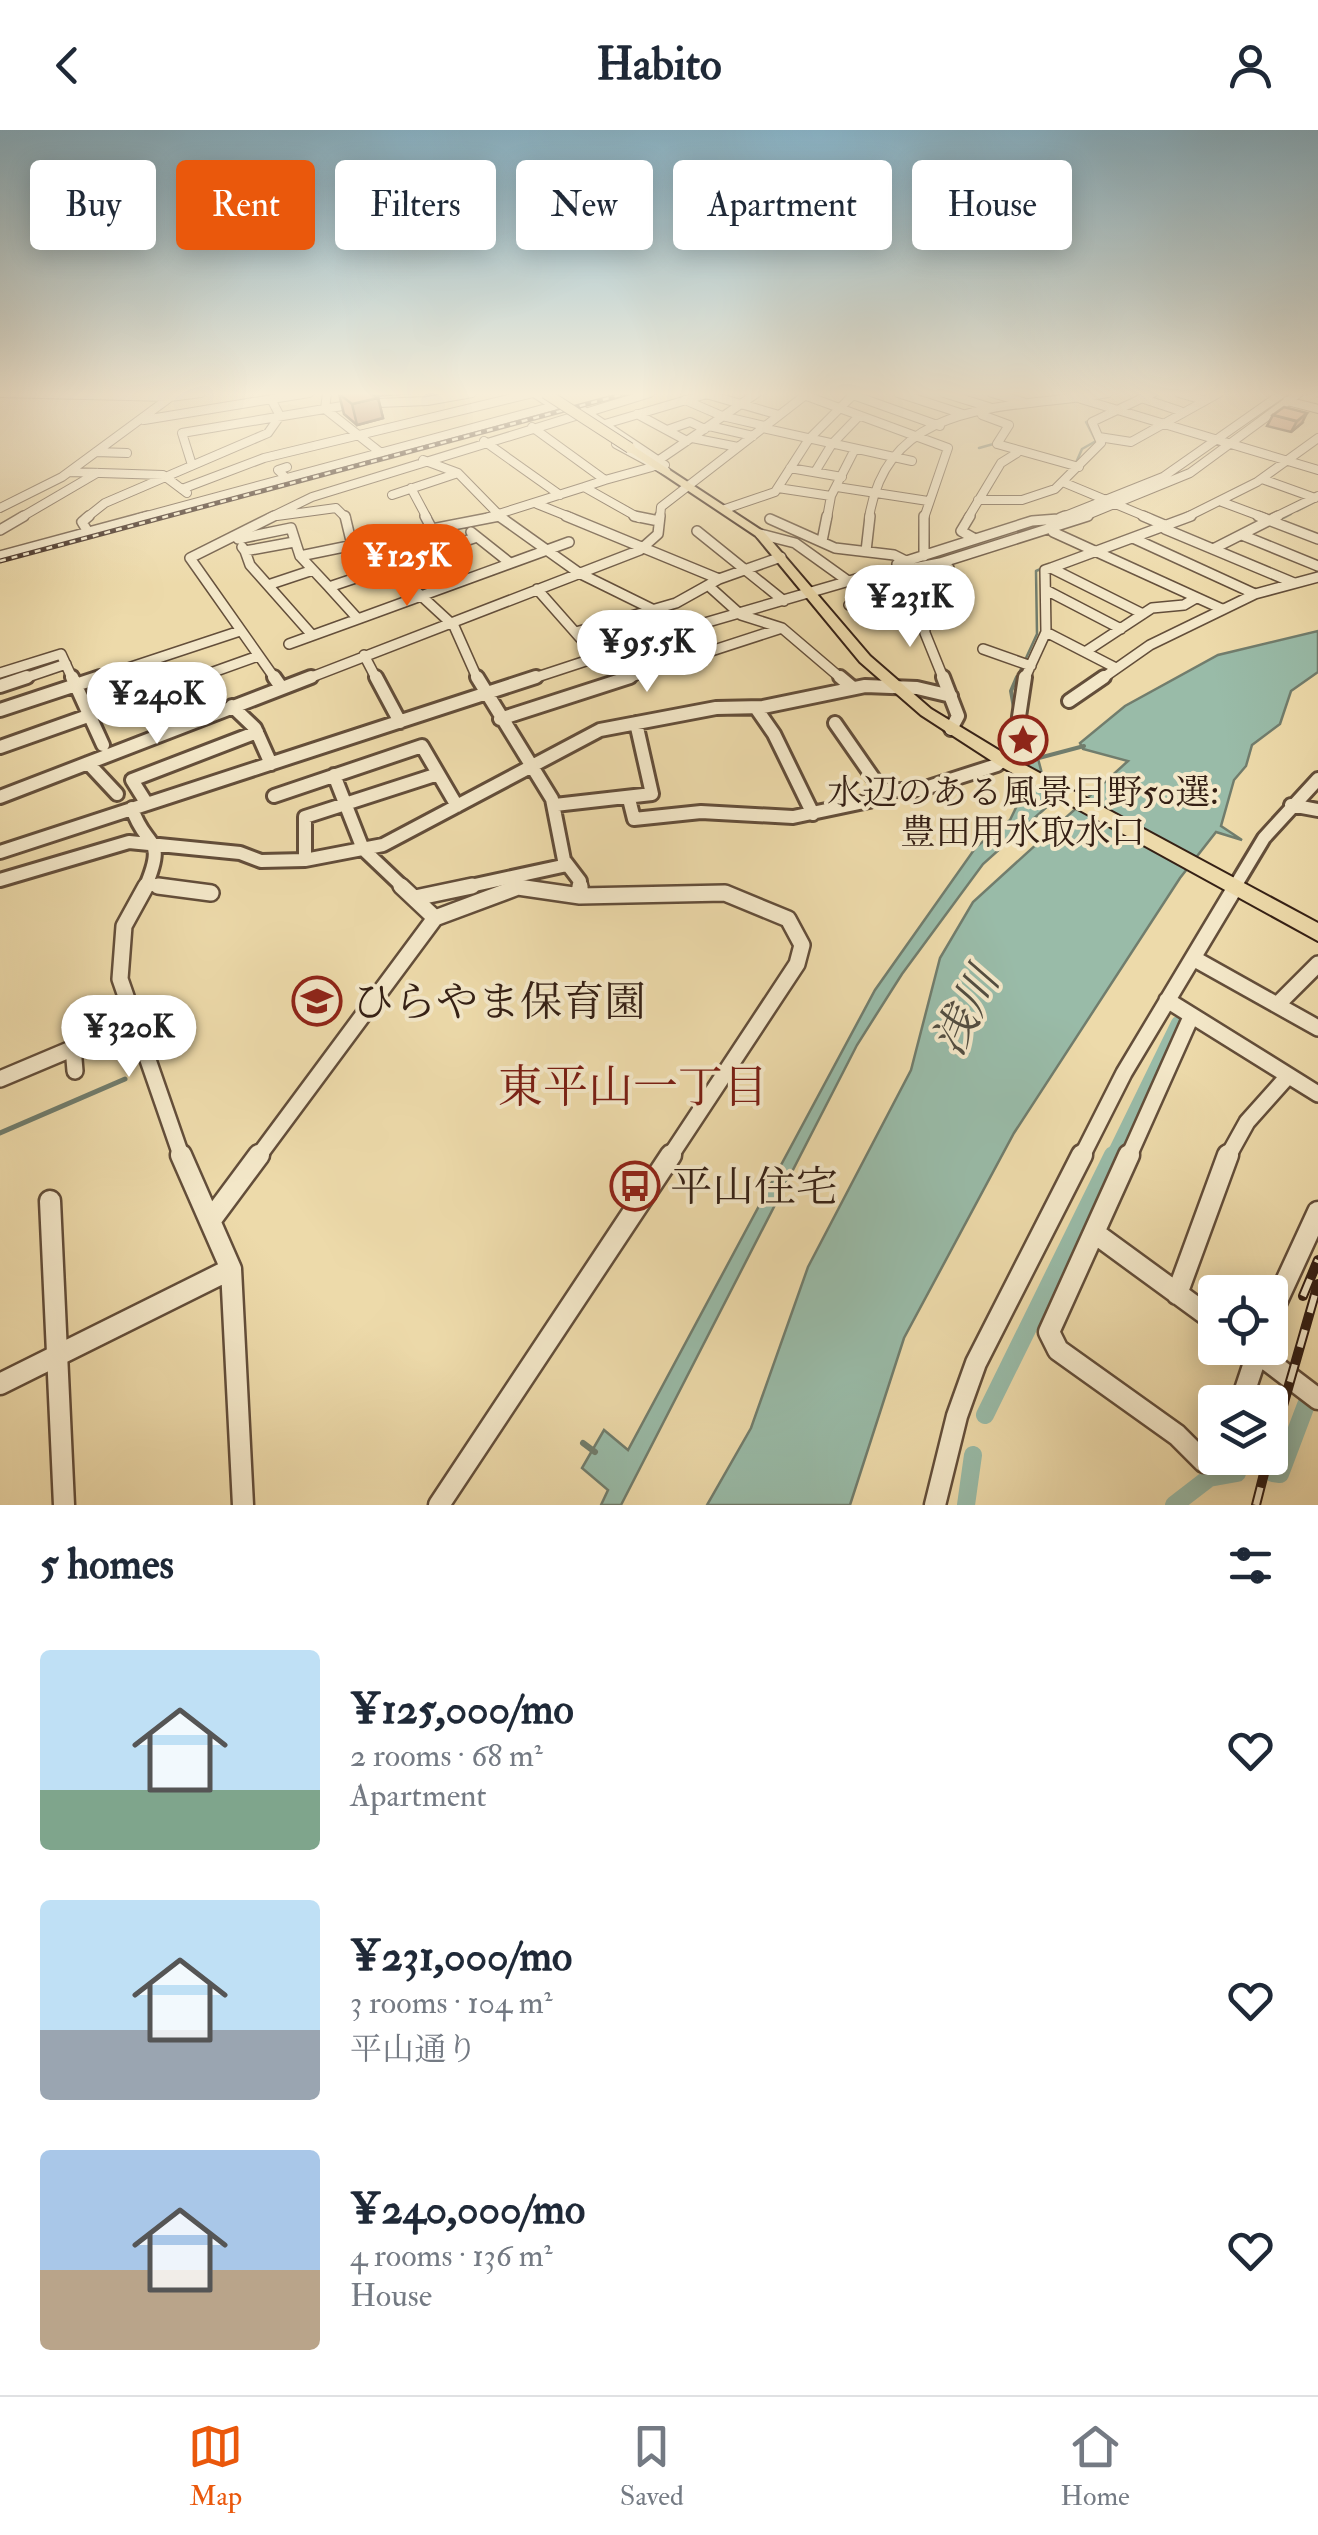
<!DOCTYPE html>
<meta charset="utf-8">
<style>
:root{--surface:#fff;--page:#f6f6f7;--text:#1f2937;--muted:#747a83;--line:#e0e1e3;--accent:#ea580c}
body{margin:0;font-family:"IM FELL Double Pica","Noto Serif JP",serif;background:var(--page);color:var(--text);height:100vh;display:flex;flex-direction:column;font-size:38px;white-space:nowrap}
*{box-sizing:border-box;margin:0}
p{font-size:32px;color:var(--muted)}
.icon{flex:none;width:55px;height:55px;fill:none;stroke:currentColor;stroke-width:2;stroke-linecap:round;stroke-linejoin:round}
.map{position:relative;height:1375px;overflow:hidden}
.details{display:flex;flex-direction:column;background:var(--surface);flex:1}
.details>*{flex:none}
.top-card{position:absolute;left:30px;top:30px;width:1260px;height:90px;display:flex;gap:20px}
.fabs{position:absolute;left:1198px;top:1145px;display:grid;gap:20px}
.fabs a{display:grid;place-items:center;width:90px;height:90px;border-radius:10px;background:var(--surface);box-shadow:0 5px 25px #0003;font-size:50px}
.price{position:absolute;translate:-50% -85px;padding:0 22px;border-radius:35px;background:#fff;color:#222;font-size:32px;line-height:65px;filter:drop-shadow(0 2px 5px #0008)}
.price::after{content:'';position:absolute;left:50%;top:60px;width:30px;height:22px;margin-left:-15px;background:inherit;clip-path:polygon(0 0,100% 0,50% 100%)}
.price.selected{background:var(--accent);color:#fff}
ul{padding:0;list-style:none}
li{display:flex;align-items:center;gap:30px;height:250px;padding:0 40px}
li span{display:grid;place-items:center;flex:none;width:280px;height:200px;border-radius:10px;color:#555}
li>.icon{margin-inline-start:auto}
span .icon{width:120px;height:120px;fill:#fffc;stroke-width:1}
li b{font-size:42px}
h2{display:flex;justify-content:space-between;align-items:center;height:120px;padding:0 40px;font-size:42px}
.chip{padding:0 35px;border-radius:10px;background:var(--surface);box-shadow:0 5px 25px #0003;font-size:35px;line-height:90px}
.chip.selected{background:var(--accent);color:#fff}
header{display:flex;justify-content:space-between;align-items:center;height:130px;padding:0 40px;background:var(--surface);font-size:45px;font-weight:700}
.tab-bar{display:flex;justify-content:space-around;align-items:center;height:140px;border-top:2px solid var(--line);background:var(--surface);font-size:28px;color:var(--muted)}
.tab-bar a{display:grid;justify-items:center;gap:5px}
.tab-bar .selected{color:var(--accent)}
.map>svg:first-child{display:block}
.water{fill:#99bba8;stroke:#717d6d;stroke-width:2.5}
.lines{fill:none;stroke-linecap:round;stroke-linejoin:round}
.stream-far3{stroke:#717d6d;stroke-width:2.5}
.stream-far2{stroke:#717d6d;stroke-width:4}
.stream-far1{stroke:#717d6d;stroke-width:5}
.stream{stroke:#717d6d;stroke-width:6}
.canal-far1{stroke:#99bba8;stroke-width:14}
.canal{stroke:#99bba8;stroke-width:18}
.minor-far4-casing{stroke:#634e3a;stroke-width:10}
.minor-far3-casing{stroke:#634e3a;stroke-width:12}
.minor-far2-casing{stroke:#634e3a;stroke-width:18}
.minor-far1-casing{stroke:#634e3a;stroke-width:20}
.minor-casing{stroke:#634e3a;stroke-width:25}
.major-casing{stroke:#352015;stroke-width:4}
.minor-far4{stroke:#f3e7c8;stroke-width:8}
.minor-far3{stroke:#f3e7c8;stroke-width:9}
.minor-far2{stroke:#f3e7c8;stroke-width:12}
.minor-far1{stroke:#f3e7c8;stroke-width:15}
.minor{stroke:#f3e7c8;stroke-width:20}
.major{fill:#eddaaa;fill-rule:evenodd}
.rail-far1-casing{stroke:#352015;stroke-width:5}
.rail-casing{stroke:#352015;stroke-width:10}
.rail-far1{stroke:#f3e7c8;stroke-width:2.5;stroke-dasharray:6;stroke-linecap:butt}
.rail{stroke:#f3e7c8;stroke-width:6;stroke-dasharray:18;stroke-linecap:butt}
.major-bridge-casing{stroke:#352015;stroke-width:12;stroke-linecap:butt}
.major-bridge{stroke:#eddaaa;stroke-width:10}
.wall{fill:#bf7f64;stroke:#352015;stroke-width:2.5}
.shaded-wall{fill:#9b6851;stroke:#352015;stroke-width:2.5}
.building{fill:#de9474;stroke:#352015;stroke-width:2.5}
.labels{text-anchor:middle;stroke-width:8;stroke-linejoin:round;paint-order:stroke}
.poi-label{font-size:35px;fill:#352015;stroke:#f3e7c8}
.near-poi-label{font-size:42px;fill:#352015;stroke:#f3e7c8;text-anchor:start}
.near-water-label{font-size:45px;font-style:italic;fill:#534e41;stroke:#f3e7c8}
.near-neighbourhood-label{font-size:45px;fill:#7a1f14;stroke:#f3e7c8}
</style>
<header><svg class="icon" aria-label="back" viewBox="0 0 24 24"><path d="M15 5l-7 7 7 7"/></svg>Habito<svg class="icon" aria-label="person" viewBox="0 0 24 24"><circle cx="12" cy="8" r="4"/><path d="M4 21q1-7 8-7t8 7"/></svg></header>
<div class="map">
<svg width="1318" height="1375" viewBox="0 0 1318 1375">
<rect width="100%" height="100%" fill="#eddaaa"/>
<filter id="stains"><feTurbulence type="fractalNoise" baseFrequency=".002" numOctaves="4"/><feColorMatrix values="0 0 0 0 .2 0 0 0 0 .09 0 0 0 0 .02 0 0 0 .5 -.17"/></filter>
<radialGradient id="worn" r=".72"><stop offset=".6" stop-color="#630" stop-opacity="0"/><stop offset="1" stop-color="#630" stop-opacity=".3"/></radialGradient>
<path class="water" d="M1318,501V542L1291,561L1280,594L1252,615L1246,636L1234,650L1221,696L1242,710L1216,702L1180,748L1014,1003L904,1208L850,1375H707L751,1298L808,1137L911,940L940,828L973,772L1128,631L1083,619L1080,613L1125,576L1218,525Z
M1025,615H1033L1036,621L1050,674L983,734L902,844L857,915L621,1375H601L608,1360L582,1338L604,1300L628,1320L875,860L976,717L1010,690L1026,657Z"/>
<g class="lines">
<path class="stream-far3" d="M979,318L997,313
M1075,335L1082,319L1096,311L1086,292L1127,271
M1297,381L1318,370
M1278,391L1291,384
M1016,550L1037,504L1036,441L1043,438"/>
<path class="stream-far2" d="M1014,578L1011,561L1017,547
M1035,629L1084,616"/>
<path class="stream-far1" d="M0,1003L125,949"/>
<path class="stream" d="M583,1313L595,1322"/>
<path class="canal-far1" d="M1112,1028L1178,893"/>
<path class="canal" d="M985,1285L1113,1025
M1273,1343L1280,1344L1306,1275
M966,1375L973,1325
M1174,1375L1209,1348L1237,1343"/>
<g class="minor-far4-casing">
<path id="minor-far4" d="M0,263L170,267L201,263
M327,263L325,279L381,323
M898,263L963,284
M944,263L992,278
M992,263L1023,272
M1179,263L1203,270
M706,264L779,285
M804,265L948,318L924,388
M853,265L940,296
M1141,268L1180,281
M1081,269L1318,340
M685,270L722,286L765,296
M1287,271L1318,279
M584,281L665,335
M637,284L687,311
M982,285L1009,295L997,314L1079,337
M144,290L309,263
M605,294L710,263
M709,296L753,306
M532,297L605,350L584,357L639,388
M762,298L912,331
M667,300L690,292L705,299
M1099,307L1131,312L1219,263
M692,308L738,317
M484,311L560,365
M616,314L666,341
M96,322L127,323
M423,330L458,343L502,388
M659,330L757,263
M192,335L182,303L354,274L427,271L472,263
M287,337L278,340L287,349
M790,338L842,347
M70,342L163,345L187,363
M815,342L832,314L859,286
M1262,349L1315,368
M605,350L652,337
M1065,353L1149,388
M837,357L928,371
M411,358L427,388
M778,358L831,366
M182,359L264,328L533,263
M392,365L458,343
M978,370H1022L1055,359L1101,313L1092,292L1153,263
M1222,372L1265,388
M537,374L572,388
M0,378L62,347L176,263
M725,379L775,362L809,309L855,263
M277,386L336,378L346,388
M20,388L97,343
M86,388L105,373L268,303L280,286L271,269
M139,388L554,276L534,263
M269,388L312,367L650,263
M486,388L584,357
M660,388L661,377L808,263
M827,388L831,366L855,319
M869,388C888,265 1013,280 1108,263
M968,388L1001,333L1017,323
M1060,388L1163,347L1283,263
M1080,388L1190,343L1299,263
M1185,388L1257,352L1318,308
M1273,388L1318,366"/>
</g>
<g class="minor-far3-casing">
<path id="minor-far3" d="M274,386L190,428L276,550
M345,386L352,415
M425,386L432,399L499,386
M499,386L579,443L652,479L677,501
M566,386L719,449
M634,386L659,391
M924,386V426
M970,386L961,401L975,409
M1143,386L1169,397
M1258,386L1318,409
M1060,388L1065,386
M770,389L835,418L894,425L906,431
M1165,399L1294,453
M0,400L24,386
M697,401L784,471
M88,402L82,392L89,386
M471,402L510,433
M1053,402L1222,479
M760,404L795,413L848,451
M1242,405L1318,436
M238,409L291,398L300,426L329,457
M1135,409L1255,464L1318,447
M822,411L827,386
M242,417L245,421L294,412
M1213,419L1278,386
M245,421L250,435L312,505
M866,421L870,386
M0,426L148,386
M300,426L432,399
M897,434L1032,391L1058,389
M390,437L454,496L478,550
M922,447L925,503L944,550
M856,449C885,471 919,449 949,438
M268,455L313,440
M711,458L741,485L782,498L843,550
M537,459L597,527
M1046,460L1121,499
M874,461L882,475L923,483
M849,475L873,466
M1143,484L1051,438L1191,386
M358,489L569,412
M576,502L676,473L719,449L781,427
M1046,502L1114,537
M289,514L358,489L329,457L477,407
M983,519L1031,536
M1085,522L1152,478L1184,475L1196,468
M364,525L377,550
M0,543L61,524L73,550
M19,550L66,534
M92,550L240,501
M191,550L258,526
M304,550L640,420L658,404L660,386
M528,550L677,501L856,449L940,433L1088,386
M622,550L782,498
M1024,550L1046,502L1045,440L1051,438
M1100,550L1150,515L1255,464"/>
</g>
<g class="minor-far2-casing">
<path id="minor-far2" d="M72,547L103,615
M274,547L281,557
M376,547L400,592
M477,547L552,669L564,730L580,751V758
M840,547L853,558
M943,547L958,586L951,599
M0,556L27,547
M1069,571L1104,547
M232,576L255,598L271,634
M756,578L774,604L813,684
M0,580L100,547
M500,589L630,547
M835,593L883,662
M0,617L198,547
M88,633L117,664
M334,645L363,719L404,758
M274,666L422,616L457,676
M0,667L311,547
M629,669L634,689L701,682L793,687L869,671L887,660H919L997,635L1014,620L1025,547
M147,674L132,650L257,602
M555,675L652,664L636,593
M1291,675L1318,680
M132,678C145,720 168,704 145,758
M0,722L536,547
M305,730V687L438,644
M0,750L129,712L240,723L261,731L305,730L383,715L600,600L716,578L763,577L865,556L917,558L951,566
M147,754L176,758
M461,758L567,735
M515,758H525
M1234,758L1264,708L1318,649"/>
</g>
<g class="minor-far1-casing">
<path id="minor-far1" d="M146,756L124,796L120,849L182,1028
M158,756L211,763
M401,756L435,788
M580,756V766
M415,768L472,756
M1193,828L1318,898
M1167,870L1318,964
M1279,873L1318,834
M73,917L75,941
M0,949L133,893
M257,1028L435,788L518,757L580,766L725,763L788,789L802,815L797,834L669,1028
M1081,1028L1124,943L1236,756
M1128,1028L1191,887
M1227,1028L1247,992L1288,946"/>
</g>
<g class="minor-casing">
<path id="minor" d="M181,1025L231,1139L243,1375
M1129,1025L1049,1202L1058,1220L1177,1305L1204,1332L1222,1328
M50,1071L64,1375
M210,1091L259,1025
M1096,1104L1215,1191
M1177,1164L1228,1025
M1270,1186L1318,1082
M1251,1218L1318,1269
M0,1254L231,1139
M1241,1272L1259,1218
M439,1375L671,1025
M935,1375L957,1286L976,1233L1082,1025"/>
</g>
<g class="major-casing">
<path id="major" d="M627,316H633L764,402L870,526L931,579L1010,627L1318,793V811L998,635L921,585L860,532L756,406L627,320Z"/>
</g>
<use href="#minor-far4" class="minor-far4"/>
<use href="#minor-far3" class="minor-far3"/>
<use href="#minor-far2" class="minor-far2"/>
<use href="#minor-far1" class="minor-far1"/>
<use href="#minor" class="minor"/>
<use href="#major" class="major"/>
<g class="rail-far1-casing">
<path id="rail-far1" d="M0,431L628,263"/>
</g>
<g class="rail-casing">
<path id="rail" d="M1303,1166L1318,1130
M1270,1321L1318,1154
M1256,1375L1268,1328"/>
</g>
<use href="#rail-far1" class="rail-far1"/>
<use href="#rail" class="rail"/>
<g class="major-bridge-casing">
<path id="major-bridge" d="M545,263L630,318"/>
</g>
<use href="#major-bridge" class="major-bridge"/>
</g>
<path class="wall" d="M339,264L378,268L383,288L357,295L344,284Z
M1273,285L1302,293L1291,302L1267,296Z"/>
<path class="shaded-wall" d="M376,263H410L377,266Z
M378,268L383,288L357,295L352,274Z
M1307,283L1302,293L1291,302L1297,291Z"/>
<path class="building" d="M344,263H371L378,268L352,274L339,264Z
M1284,277L1307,283L1297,291L1273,285Z"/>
<linearGradient id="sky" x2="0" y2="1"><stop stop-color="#88b7ce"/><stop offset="0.58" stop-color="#f7eed9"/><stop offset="1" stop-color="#f7eed9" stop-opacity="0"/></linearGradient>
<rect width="1318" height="455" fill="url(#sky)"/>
<defs>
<g id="sight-ring" transform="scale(2.5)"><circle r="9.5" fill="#f3e7c8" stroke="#8f2418" stroke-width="1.5"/><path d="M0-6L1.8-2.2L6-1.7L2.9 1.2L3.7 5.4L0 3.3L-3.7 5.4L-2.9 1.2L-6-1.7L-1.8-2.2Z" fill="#8f2418"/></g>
<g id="school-ring" transform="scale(2.5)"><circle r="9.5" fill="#f3e7c8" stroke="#8f2418" stroke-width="1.5"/><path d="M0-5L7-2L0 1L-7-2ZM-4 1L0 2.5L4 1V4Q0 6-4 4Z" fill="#8f2418"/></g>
<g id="bus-ring" transform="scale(2.5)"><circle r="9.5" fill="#f3e7c8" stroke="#8f2418" stroke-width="1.5"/><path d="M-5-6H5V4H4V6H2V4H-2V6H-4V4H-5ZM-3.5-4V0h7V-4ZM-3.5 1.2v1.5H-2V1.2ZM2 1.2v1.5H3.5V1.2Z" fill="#8f2418"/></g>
</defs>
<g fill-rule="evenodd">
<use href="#sight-ring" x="1023" y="610"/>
<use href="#school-ring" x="317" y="871"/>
<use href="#bus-ring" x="635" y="1056"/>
</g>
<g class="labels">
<g class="poi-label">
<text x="1023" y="674">水辺のある風景日野50選:<tspan x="1023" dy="40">豊田用水取水口</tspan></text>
</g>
<g class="near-poi-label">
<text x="352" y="886">ひらやま保育園</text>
<text x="670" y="1071">平山住宅</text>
</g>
<g class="near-water-label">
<text transform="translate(965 881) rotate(-63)" y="16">浅川</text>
</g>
<g class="near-neighbourhood-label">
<text x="633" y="972">東平山一丁目</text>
</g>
</g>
<rect width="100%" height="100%" filter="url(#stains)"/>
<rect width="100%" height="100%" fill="url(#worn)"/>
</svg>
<div class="fabs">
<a><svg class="icon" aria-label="locate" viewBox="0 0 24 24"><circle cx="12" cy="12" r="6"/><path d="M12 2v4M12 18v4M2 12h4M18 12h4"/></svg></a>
<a><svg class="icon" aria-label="layers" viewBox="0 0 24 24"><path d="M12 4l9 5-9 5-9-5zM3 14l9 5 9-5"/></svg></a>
</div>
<b class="price selected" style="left:407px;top:479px">¥125K</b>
<b class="price" style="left:910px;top:520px">¥231K</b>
<b class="price" style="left:647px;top:565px">¥95.5K</b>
<b class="price" style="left:157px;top:617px">¥240K</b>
<b class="price" style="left:129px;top:950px">¥320K</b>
<div class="top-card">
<a class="chip">Buy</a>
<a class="chip selected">Rent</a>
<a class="chip">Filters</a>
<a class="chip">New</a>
<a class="chip">Apartment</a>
<a class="chip">House</a>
</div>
</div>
<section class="details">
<h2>5 homes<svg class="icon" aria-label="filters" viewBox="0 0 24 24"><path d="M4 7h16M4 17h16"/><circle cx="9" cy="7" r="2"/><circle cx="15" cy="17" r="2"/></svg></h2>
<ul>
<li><span style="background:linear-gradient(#bfe0f5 70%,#7fa58c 0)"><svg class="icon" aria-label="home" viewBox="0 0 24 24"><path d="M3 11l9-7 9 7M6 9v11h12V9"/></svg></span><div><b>¥125,000/mo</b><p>2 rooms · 68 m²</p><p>Apartment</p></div><svg class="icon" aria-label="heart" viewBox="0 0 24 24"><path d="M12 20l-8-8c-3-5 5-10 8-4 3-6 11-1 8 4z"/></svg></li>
<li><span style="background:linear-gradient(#bfe0f5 65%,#9aa5b1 0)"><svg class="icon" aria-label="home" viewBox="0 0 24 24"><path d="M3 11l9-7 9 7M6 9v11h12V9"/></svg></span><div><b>¥231,000/mo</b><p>3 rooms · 104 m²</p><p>平山通り</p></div><svg class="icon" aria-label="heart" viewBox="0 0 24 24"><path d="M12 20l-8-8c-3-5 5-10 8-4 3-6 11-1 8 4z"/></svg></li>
<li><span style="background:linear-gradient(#a9c7e8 60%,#b9a48a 0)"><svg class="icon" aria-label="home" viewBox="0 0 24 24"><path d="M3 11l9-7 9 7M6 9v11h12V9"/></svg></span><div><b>¥240,000/mo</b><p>4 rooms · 136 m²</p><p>House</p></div><svg class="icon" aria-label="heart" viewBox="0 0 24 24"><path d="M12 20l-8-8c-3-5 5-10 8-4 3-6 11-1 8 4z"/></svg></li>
</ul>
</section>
<nav class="tab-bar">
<a class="selected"><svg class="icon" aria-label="map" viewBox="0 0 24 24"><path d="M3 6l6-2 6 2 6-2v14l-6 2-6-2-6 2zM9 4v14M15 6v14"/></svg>Map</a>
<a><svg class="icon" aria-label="saved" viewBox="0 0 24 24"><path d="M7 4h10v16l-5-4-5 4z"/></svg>Saved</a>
<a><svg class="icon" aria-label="home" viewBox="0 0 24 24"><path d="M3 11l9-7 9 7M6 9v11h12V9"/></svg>Home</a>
</nav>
